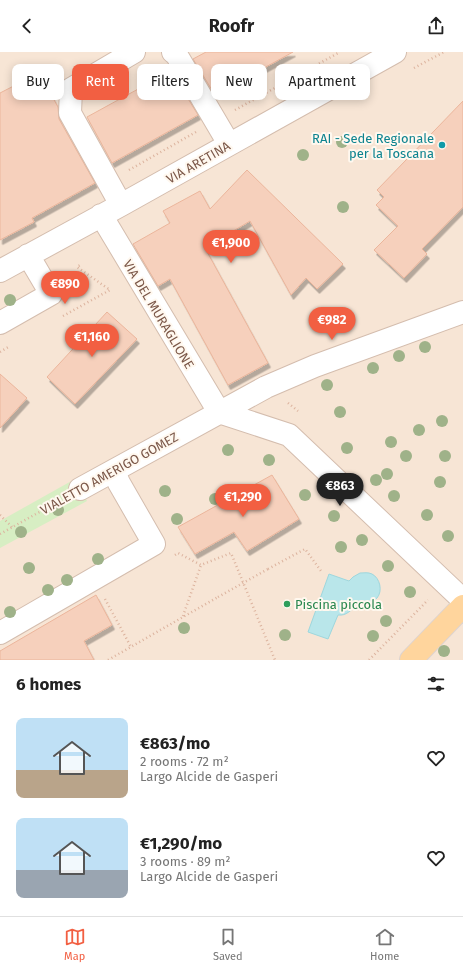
<!DOCTYPE html>
<meta charset="utf-8">
<style>
:root{--surface:#fff;--page:#f6f6f6;--text:#222;--muted:#767676;--line:#e0e0e0;--accent:#f25f42}
body{margin:0;font-family:"Fira Sans",sans-serif;background:var(--page);color:var(--text);height:100vh;display:flex;flex-direction:column;font-size:15px;white-space:nowrap}
*{box-sizing:border-box;margin:0}
p{font-size:13px;color:var(--muted)}
.icon{flex:none;width:22px;height:22px;fill:none;stroke:currentColor;stroke-width:2;stroke-linecap:round;stroke-linejoin:round}
.map{position:relative;height:608px;overflow:hidden}
.sheet{display:flex;flex-direction:column;background:var(--surface);flex:1}
.sheet>*{flex:none}
.guide{position:absolute;left:12px;top:12px;width:439px;height:36px;display:flex;gap:8px}
.price{position:absolute;translate:-50% -34px;padding:0 9px;border-radius:14px;background:var(--accent);color:#fff;font-size:13px;line-height:26px;filter:drop-shadow(0 1px 2px #0008)}
.price::after{content:'';position:absolute;left:50%;top:24px;width:12px;height:9px;margin-left:-6px;background:inherit;clip-path:polygon(0 0,100% 0,50% 100%)}
.price.selected{background:#222;color:#fff}
ul{padding:0;list-style:none}
li{display:flex;align-items:center;gap:12px;height:100px;padding:0 16px}
li span{display:grid;place-items:center;flex:none;width:112px;height:80px;border-radius:8px;color:#555}
li>.icon{margin-inline-start:auto}
span .icon{width:48px;height:48px;fill:#fffc;stroke-width:1}
li b{font-size:17px}
h2{display:flex;justify-content:space-between;align-items:center;height:48px;padding:0 16px;font-size:17px}
.pill{padding:0 14px;border-radius:8px;background:var(--surface);box-shadow:0 2px 10px #0003;font-size:14px;line-height:36px}
.pill.selected{background:var(--accent);color:#fff}
header{display:flex;justify-content:space-between;align-items:center;height:52px;padding:0 16px;background:var(--surface);font-size:18px;font-weight:700}
.dock{display:flex;justify-content:space-around;align-items:center;height:56px;border-top:1px solid var(--line);background:var(--surface);font-size:11px;color:var(--muted)}
.dock a{display:grid;justify-items:center;gap:2px}
.dock .selected{color:var(--accent)}
.map>svg:first-child{display:block}
.residential{fill:#f7e5d5}
.green{fill:#d7eec3}
.water{fill:#b9e6ea;stroke:#9ed7dd}
.building{fill:#f6d0bc;stroke:#ebb59b;filter:url(#shadow)}
.lines{fill:none;stroke-linecap:round;stroke-linejoin:round}
.minor-casing{stroke:#d4bdae;stroke-width:24}
.major-casing{stroke:#ddd3cf;stroke-width:24}
.path{stroke:#dcb39e;stroke-width:2.5;stroke-dasharray:1 3;stroke-linecap:butt}
.minor{stroke:#fff;stroke-width:22}
.major{stroke:#ffd59d;stroke-width:22}
.path-bridge{stroke:#dcb39e;stroke-width:2.5;stroke-dasharray:1 3;stroke-linecap:butt}
.tree{fill:#9fb289}
.culture-dot{fill:#0f9aa8;stroke:#fff8ef;stroke-width:1.5}
.leisure-dot{fill:#2e9e5b;stroke:#fff8ef;stroke-width:1.5}
.labels{text-anchor:middle;stroke-width:4;stroke-linejoin:round;paint-order:stroke}
.culture-label{font-size:13px;fill:#0d838f;stroke:#fff8ef;text-anchor:end}
.street-label{font-size:13px;fill:#7b5748;stroke:#fff8ef}
.leisure-label{font-size:13px;fill:#27864d;stroke:#fff8ef;text-anchor:start}
</style>
<header><svg class="icon" aria-label="back" viewBox="0 0 24 24"><path d="M15 5l-7 7 7 7"/></svg>Roofr<svg class="icon" aria-label="share" viewBox="0 0 24 24"><path d="M12 15V3M7 8l5-5 5 5M5 13v7h14v-7"/></svg></header>
<div class="map">
<svg width="463" height="608" viewBox="0 0 463 608">
<defs>
<filter id="shadow"><feDropShadow dx="2.5" dy="4.5" stdDeviation="0" flood-color="#0004"/></filter>
</defs>
<rect width="100%" height="100%" fill="#fef4e7"/>
<path class="residential" d="M0,0H463V608H0Z"/>
<path class="green" d="M75,427L87,449L0,496V469Z"/>
<path class="water" d="M360,521C364,521 368,520 372,522C380,526 383,539 377,546C371,552 363,551 357,554C350,558 347,564 338,563L328,587L308,580L329,522L349,529L353,525Z"/>
<path class="building" d="M206,0H293L215,43L193,7Z
M171,19L198,63L112,111L87,65Z
M39,21L58,55L59,67L95,131L32,166L34,170L0,188V41Z
M463,49V155L422,197L427,202L404,226L374,198L398,174L376,153L384,145L377,138Z
M247,118L343,212L317,237L306,226L291,243L250,169L205,196L268,311L228,333L170,227L158,234L133,192L170,171L163,159L200,139L210,157Z
M107,260L137,287L75,352L47,325Z
M0,322L27,346L0,376Z
M272,423L299,467L247,499L234,480L195,502L178,475Z
M96,543L112,573L84,589L94,608H0V599Z"/>
<g class="lines">
<g class="minor-casing">
<path id="minor" d="M173,0L176,2L229,92
M121,153L70,61L71,37L134,0
M101,163L219,360
M0,219L121,153L395,0
M0,271L51,242L28,203
M219,360L289,383L463,548
M80,437L266,335L315,314L463,260
M0,581L154,492L119,431L114,419"/>
</g>
<g class="major-casing">
<path id="major" d="M411,608L463,554"/>
</g>
<path class="path" d="M414,16L444,0
M235,58L340,0
M129,118L196,80
M63,264L110,238L77,215L82,212
M0,300L10,294
M288,351L298,359
M0,463L12,475
M0,482L61,448
M175,503L178,501L201,513L231,501L275,608
M268,517L305,497L321,519
M105,547L131,595
M183,564L201,513
M108,608L218,545
M369,608L428,548"/>
<use href="#minor" class="minor"/>
<use href="#major" class="major"/>
<path class="path-bridge" d="M218,545L268,517"/>
</g>
<g class="tree">
<circle cx="342" cy="90" r="6"/>
<circle cx="303" cy="103" r="6"/>
<circle cx="343" cy="155" r="6"/>
<circle cx="10" cy="248" r="6"/>
<circle cx="425" cy="295" r="6"/>
<circle cx="399" cy="304" r="6"/>
<circle cx="373" cy="316" r="6"/>
<circle cx="327" cy="333" r="6"/>
<circle cx="340" cy="360" r="6"/>
<circle cx="442" cy="369" r="6"/>
<circle cx="419" cy="378" r="6"/>
<circle cx="391" cy="390" r="6"/>
<circle cx="347" cy="396" r="6"/>
<circle cx="228" cy="398" r="6"/>
<circle cx="406" cy="404" r="6"/>
<circle cx="445" cy="404" r="6"/>
<circle cx="269" cy="408" r="6"/>
<circle cx="387" cy="422" r="6"/>
<circle cx="376" cy="428" r="6"/>
<circle cx="440" cy="430" r="6"/>
<circle cx="165" cy="439" r="6"/>
<circle cx="305" cy="443" r="6"/>
<circle cx="394" cy="444" r="6"/>
<circle cx="215" cy="447" r="6"/>
<circle cx="58" cy="458" r="6"/>
<circle cx="427" cy="463" r="6"/>
<circle cx="334" cy="464" r="6"/>
<circle cx="177" cy="467" r="6"/>
<circle cx="21" cy="480" r="6"/>
<circle cx="448" cy="484" r="6"/>
<circle cx="362" cy="488" r="6"/>
<circle cx="341" cy="495" r="6"/>
<circle cx="98" cy="507" r="6"/>
<circle cx="388" cy="514" r="6"/>
<circle cx="29" cy="516" r="6"/>
<circle cx="67" cy="528" r="6"/>
<circle cx="48" cy="538" r="6"/>
<circle cx="410" cy="540" r="6"/>
<circle cx="10" cy="560" r="6"/>
<circle cx="386" cy="569" r="6"/>
<circle cx="184" cy="576" r="6"/>
<circle cx="285" cy="583" r="6"/>
<circle cx="373" cy="584" r="6"/>
<circle cx="444" cy="599" r="6"/>
</g>
<circle class="culture-dot" cx="442" cy="93" r="4"/>
<circle class="leisure-dot" cx="287" cy="552" r="4"/>
<g class="labels">
<g class="culture-label">
<text x="434" y="91">RAI - Sede Regionale<tspan x="434" dy="15">per la Toscana</tspan></text>
</g>
<g class="street-label">
<text transform="translate(198 110) rotate(-30)" y="5">VIA ARETINA</text>
<text transform="translate(159 262) rotate(59)" y="5">VIA DEL MURAGLIONE</text>
<text transform="translate(109 421) rotate(-29)" y="5">VIALETTO AMERIGO GOMEZ</text>
</g>
<g class="leisure-label">
<text x="295" y="557">Piscina piccola</text>
</g>
</g>
</svg>
<b class="price" style="left:231px;top:212px">€1,900</b>
<b class="price" style="left:65px;top:253px">€890</b>
<b class="price" style="left:332px;top:289px">€982</b>
<b class="price" style="left:92px;top:306px">€1,160</b>
<b class="price selected" style="left:340px;top:455px">€863</b>
<b class="price" style="left:243px;top:466px">€1,290</b>
<div class="guide">
<a class="pill">Buy</a>
<a class="pill selected">Rent</a>
<a class="pill">Filters</a>
<a class="pill">New</a>
<a class="pill">Apartment</a>
</div>
</div>
<section class="sheet">
<h2>6 homes<svg class="icon" aria-label="filters" viewBox="0 0 24 24"><path d="M4 7h16M4 17h16"/><circle cx="9" cy="7" r="2"/><circle cx="15" cy="17" r="2"/></svg></h2>
<ul>
<li><span style="background:linear-gradient(#bfe0f5 65%,#b9a48a 0)"><svg class="icon" aria-label="home" viewBox="0 0 24 24"><path d="M3 11l9-7 9 7M6 9v11h12V9"/></svg></span><div><b>€863/mo</b><p>2 rooms · 72 m²</p><p>Largo Alcide de Gasperi</p></div><svg class="icon" aria-label="heart" viewBox="0 0 24 24"><path d="M12 20l-8-8c-3-5 5-10 8-4 3-6 11-1 8 4z"/></svg></li>
<li><span style="background:linear-gradient(#bfe0f5 65%,#9aa5b1 0)"><svg class="icon" aria-label="home" viewBox="0 0 24 24"><path d="M3 11l9-7 9 7M6 9v11h12V9"/></svg></span><div><b>€1,290/mo</b><p>3 rooms · 89 m²</p><p>Largo Alcide de Gasperi</p></div><svg class="icon" aria-label="heart" viewBox="0 0 24 24"><path d="M12 20l-8-8c-3-5 5-10 8-4 3-6 11-1 8 4z"/></svg></li>
</ul>
</section>
<nav class="dock">
<a class="selected"><svg class="icon" aria-label="map" viewBox="0 0 24 24"><path d="M3 6l6-2 6 2 6-2v14l-6 2-6-2-6 2zM9 4v14M15 6v14"/></svg>Map</a>
<a><svg class="icon" aria-label="saved" viewBox="0 0 24 24"><path d="M7 4h10v16l-5-4-5 4z"/></svg>Saved</a>
<a><svg class="icon" aria-label="home" viewBox="0 0 24 24"><path d="M3 11l9-7 9 7M6 9v11h12V9"/></svg>Home</a>
</nav>
